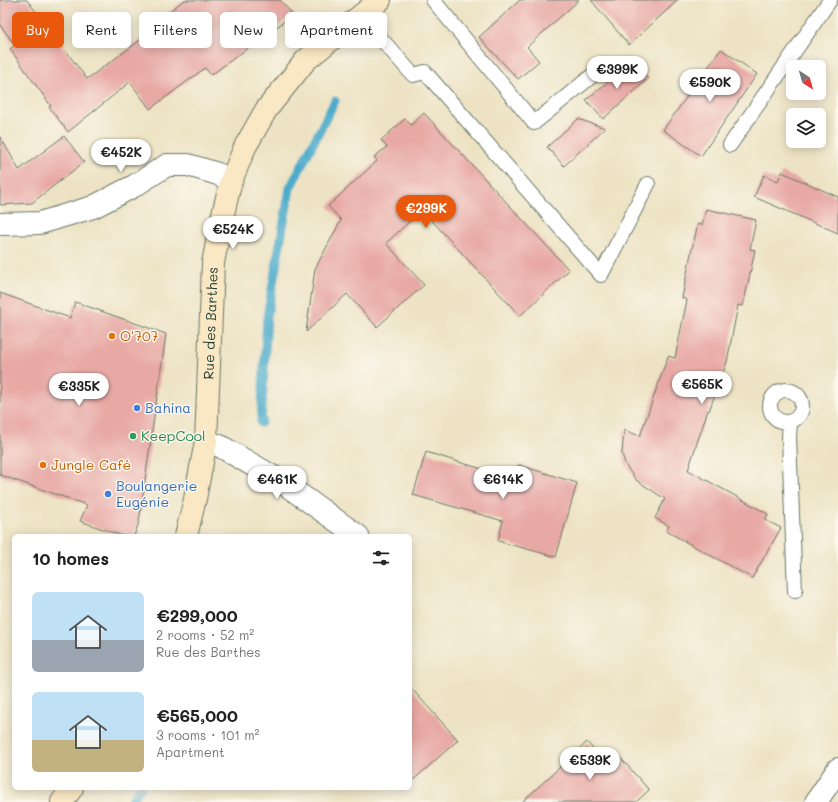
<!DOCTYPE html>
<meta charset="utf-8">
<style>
:root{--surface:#fff;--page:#f2f2f2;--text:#222;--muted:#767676;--accent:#ea580c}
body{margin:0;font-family:Mali,sans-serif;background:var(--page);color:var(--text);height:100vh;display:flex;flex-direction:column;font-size:15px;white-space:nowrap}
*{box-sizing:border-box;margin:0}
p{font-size:13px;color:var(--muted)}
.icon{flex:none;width:22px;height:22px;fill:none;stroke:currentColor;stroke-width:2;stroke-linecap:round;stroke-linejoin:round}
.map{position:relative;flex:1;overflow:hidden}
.side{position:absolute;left:12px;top:534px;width:400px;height:256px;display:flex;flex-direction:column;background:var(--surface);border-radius:6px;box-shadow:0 2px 10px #0003}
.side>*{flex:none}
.hud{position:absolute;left:12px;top:12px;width:400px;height:36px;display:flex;gap:8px}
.needle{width:26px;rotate:143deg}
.tools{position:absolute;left:786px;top:60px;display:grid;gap:8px}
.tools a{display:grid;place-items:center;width:40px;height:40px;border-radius:6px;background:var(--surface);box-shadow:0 2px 10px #0003;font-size:20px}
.price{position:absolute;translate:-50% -34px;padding:0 9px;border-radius:14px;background:#fff;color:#222;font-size:13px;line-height:26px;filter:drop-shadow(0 1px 2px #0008)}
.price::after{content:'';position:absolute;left:50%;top:24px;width:12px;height:9px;margin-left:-6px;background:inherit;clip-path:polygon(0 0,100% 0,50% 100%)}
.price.on{background:var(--accent);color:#fff}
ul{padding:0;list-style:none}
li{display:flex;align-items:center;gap:12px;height:100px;padding:0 20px}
li span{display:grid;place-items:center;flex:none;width:112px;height:80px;border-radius:6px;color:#555}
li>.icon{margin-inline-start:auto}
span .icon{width:48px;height:48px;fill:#fffc;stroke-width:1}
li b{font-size:17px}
h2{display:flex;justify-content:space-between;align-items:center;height:48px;padding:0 20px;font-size:17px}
.chip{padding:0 14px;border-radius:6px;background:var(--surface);box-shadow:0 2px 10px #0003;font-size:14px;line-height:36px}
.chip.on{background:var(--accent);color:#fff}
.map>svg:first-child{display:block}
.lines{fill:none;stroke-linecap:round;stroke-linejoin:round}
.stream{stroke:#4babca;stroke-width:9}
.building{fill:#e8a8a4}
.lane-casing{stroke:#677766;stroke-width:16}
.street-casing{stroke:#677766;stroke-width:24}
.secondary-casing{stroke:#677766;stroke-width:24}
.lane{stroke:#fff;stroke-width:14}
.street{stroke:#fff;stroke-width:22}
.secondary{stroke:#fae7c3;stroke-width:22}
.food-dot{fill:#e8710a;stroke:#fbf7ec;stroke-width:1.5}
.shop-dot{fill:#3f7fe0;stroke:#fbf7ec;stroke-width:1.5}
.leisure-dot{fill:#2e9e5b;stroke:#fbf7ec;stroke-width:1.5}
.labels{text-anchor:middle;stroke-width:3;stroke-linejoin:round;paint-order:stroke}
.street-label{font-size:14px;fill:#1f3d34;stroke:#fbf7ec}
.food-label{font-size:14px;fill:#c56008;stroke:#fbf7ec;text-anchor:start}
.shop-label{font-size:14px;fill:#366cbe;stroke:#fbf7ec;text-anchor:start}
.leisure-label{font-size:14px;fill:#27864d;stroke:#fbf7ec;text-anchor:start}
</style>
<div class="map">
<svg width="838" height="802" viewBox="0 0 838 802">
<rect width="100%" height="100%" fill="#fbf7ec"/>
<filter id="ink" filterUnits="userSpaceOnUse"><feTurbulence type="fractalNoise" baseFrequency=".025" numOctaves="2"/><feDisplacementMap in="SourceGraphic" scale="8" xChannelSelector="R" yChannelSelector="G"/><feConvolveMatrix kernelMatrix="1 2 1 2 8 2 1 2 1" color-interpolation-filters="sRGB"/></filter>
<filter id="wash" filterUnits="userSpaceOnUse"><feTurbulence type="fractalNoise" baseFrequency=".012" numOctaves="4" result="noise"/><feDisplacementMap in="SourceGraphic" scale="16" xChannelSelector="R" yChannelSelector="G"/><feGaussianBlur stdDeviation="0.9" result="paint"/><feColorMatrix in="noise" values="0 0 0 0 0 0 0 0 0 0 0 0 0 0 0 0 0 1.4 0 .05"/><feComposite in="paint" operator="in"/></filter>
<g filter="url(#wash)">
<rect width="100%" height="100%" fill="#ede3c4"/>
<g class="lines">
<path class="stream" d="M261,423L267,317L290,188L335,101
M131,802L140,788"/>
</g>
<g id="blocks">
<path class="building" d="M0,0H27L87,79L154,30L151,26L184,0H280L293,15L211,75L205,68L150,109L130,82L68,132L49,107L51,106L10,49L15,45L0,25Z
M520,0H579L527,47L539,61L518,79L479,37Z
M591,0H678L629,45Z
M721,49L757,74L701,156L663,130Z
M633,61L648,79L603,119L586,100Z
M424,113L569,270L520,316L422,210L386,243L424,285L377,327L347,294L306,332L315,269L341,220L328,206L377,161L374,157L387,147L381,140L405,119L411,125Z
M578,119L605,128L564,166L547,147Z
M0,136L19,170L64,136L84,162L32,203L0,205Z
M782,172L838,197V233L754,197L764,175L778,181Z
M706,209L756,220L750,249L755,250L743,306L738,305L727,362L709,411L708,410L688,470L768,514L765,520L781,528L752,578L666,531L669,526L655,518L665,499L636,480L626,466L622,454L624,430L640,436L668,356L675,358L687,300L682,298L691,253L698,224L702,225Z
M0,293L70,318L75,302L166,334L139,522L134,536H123L80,521L87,505L0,475Z
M426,452L515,479L519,465L577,483L556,557L498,541L503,521L413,495Z
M410,687L458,740L410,783Z
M587,742L607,765L618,755L649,790L636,802H522Z"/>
</g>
</g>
<g filter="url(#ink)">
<use href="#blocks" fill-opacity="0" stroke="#677766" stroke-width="1"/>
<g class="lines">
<g class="lane-casing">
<path id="lane" d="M433,0L534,123L604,66
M360,15L413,75L425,72L601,275L648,184
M730,145L830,0
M770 406a16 16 0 1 1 32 0a16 16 0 1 1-32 0Z
M790,422L789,437L795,591"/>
</g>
<g class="street-casing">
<path id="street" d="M0,224L40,223L93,207L134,186L167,165H188L218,174L231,181
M206,441L220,446L282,482L358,536
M816,802L838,769"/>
</g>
<g class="secondary-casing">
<g id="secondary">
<path id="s1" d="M186,536L195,499L206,441L213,263L221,222L231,181L245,147L266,110L306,60L380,0"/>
<path d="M62,802L72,788"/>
</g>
</g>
<use href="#lane" class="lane"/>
<use href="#street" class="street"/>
<use href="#secondary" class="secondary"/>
</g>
</g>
<g class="food-dot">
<circle cx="112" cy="336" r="4"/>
<circle cx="43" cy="465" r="4"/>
</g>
<g class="shop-dot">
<circle cx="137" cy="408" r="4"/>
<circle cx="108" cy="494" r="4"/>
</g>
<circle class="leisure-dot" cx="133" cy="436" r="4"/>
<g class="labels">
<g class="street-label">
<text dy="5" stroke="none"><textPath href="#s1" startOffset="215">Rue des Barthes</textPath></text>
</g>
<g class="food-label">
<text x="120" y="341">O'707</text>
<text x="51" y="470">Jungle Café</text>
</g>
<g class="shop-label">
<text x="145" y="413">Bahina</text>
<text x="116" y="491">Boulangerie<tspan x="116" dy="16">Eugénie</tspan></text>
</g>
<g class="leisure-label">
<text x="141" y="441">KeepCool</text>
</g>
</g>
</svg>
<div class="tools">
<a><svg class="needle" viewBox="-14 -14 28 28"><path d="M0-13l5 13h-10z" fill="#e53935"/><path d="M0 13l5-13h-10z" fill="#767676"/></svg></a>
<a><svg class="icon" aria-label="layers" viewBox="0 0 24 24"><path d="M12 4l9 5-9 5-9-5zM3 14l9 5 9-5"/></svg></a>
</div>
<b class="price" style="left:617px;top:90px">€399K</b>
<b class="price" style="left:710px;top:103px">€590K</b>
<b class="price" style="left:121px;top:173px">€452K</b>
<b class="price on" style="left:426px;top:229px">€299K</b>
<b class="price" style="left:233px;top:250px">€524K</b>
<b class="price" style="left:702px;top:405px">€565K</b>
<b class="price" style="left:79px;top:407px">€335K</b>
<b class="price" style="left:277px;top:500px">€461K</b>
<b class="price" style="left:503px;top:500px">€614K</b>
<b class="price" style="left:590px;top:781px">€539K</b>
<div class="hud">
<a class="chip on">Buy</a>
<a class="chip">Rent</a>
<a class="chip">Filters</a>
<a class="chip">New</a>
<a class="chip">Apartment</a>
</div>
<section class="side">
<h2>10 homes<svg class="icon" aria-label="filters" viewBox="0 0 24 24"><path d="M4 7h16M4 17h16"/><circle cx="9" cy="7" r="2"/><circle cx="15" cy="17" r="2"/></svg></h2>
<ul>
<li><span style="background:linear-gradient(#bfe0f5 60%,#9aa5b1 0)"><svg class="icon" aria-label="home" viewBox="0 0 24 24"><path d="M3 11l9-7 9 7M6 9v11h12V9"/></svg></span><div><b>€299,000</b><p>2 rooms · 52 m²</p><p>Rue des Barthes</p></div></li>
<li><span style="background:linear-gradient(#bfe0f5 60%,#c2b280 0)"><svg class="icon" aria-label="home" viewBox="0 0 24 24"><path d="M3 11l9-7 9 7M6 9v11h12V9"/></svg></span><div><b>€565,000</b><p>3 rooms · 101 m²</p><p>Apartment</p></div></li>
</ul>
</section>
</div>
